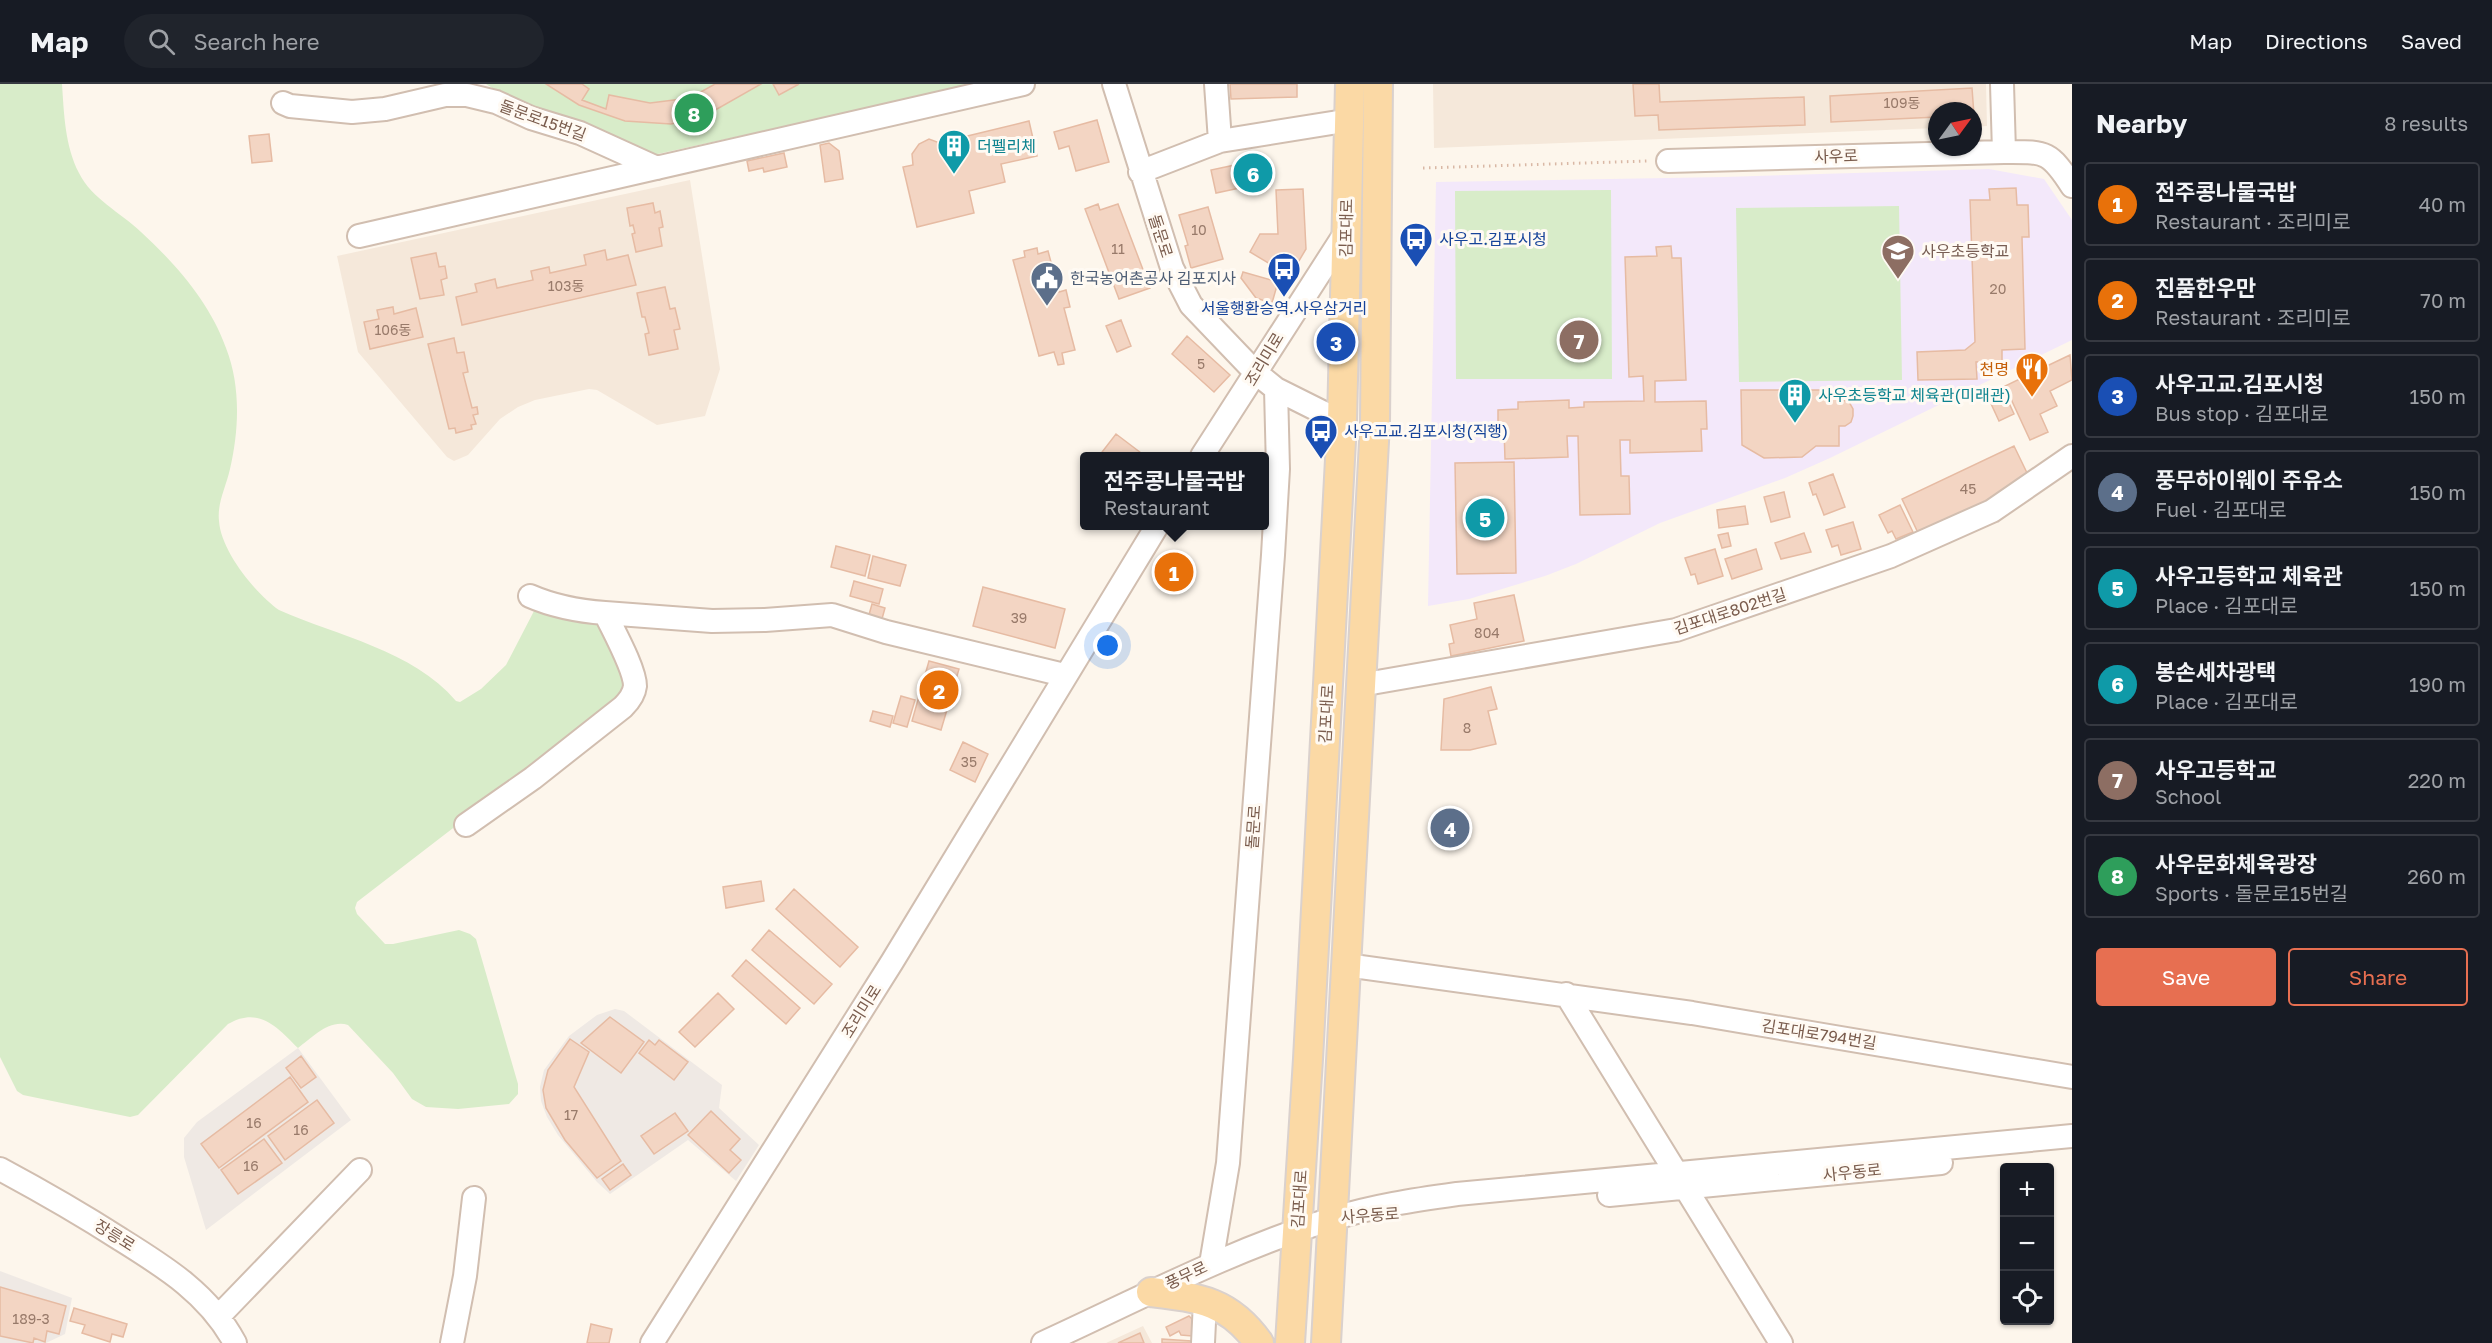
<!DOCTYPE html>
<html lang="en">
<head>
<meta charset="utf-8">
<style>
  :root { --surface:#171b24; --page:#20242c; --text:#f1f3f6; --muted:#9ea1a6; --line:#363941; --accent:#e76f51 }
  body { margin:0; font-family:"Golos Text","Noto Sans KR",sans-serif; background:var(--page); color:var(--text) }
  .controls { position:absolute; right:18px; bottom:18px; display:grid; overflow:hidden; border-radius:6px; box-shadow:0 2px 4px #0004 }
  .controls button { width:54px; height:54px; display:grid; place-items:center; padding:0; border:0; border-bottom:2px solid var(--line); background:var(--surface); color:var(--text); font:30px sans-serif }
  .compass { position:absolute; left:1928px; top:18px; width:54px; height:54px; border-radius:50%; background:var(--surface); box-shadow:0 2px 4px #0004; rotate:57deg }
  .you { position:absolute; left:1108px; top:562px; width:21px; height:21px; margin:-15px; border:4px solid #fff; border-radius:50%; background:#1a73e8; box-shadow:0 0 0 9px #1a73e833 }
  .badge { display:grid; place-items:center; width:39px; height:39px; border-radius:50%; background:var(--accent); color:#fff; font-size:20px; font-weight:700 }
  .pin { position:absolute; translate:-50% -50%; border:3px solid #fff; box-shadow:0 2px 6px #0006 }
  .popup { position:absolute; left:1080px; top:368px; width:189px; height:78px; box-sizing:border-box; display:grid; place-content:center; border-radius:6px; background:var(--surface); filter:drop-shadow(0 2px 4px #0005); font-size:20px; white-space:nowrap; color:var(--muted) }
  .popup b { font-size:22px; color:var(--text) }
  .popup::after { content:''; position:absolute; left:50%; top:100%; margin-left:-12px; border:12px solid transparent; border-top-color:var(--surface) }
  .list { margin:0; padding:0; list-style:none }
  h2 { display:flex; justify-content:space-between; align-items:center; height:78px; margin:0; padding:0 24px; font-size:26px }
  h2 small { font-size:20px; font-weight:400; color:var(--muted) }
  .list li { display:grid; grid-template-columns:39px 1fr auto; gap:18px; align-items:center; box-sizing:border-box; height:84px; margin:0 12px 12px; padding:0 12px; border:2px solid var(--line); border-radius:6px }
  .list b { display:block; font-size:22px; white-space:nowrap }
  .list p { margin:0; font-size:20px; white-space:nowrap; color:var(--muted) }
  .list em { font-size:20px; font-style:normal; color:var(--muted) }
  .actions { display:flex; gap:12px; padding:18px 24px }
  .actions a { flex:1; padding:14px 0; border:2px solid var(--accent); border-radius:6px; text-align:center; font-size:21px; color:var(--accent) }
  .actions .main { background:var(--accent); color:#fff }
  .icon { flex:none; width:33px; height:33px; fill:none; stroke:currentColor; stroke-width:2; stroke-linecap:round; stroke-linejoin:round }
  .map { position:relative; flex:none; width:2072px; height:1259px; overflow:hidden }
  header { display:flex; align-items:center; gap:36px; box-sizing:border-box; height:84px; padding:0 30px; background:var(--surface); border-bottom:2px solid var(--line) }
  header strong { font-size:28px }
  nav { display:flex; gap:33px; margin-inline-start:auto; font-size:21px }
  .search { width:420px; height:54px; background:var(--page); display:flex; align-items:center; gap:15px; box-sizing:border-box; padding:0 21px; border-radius:33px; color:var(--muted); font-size:22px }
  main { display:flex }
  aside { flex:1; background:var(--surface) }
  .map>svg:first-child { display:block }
</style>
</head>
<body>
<header>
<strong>Map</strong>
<div class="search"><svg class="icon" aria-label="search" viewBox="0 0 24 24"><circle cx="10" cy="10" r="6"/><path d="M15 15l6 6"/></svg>Search here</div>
<nav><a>Map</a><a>Directions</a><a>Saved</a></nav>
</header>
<main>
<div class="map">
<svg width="2072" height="1259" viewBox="0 0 2072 1259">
  <rect width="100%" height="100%" fill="#fdf6ec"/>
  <!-- residential -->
  <path fill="#f5e8da" d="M1433,0H1986L1987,42L1973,43V27H1937V44L1434,64Z
    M690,96L720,285L705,332L657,341L597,306L589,305L535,316L518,323L500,335L468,371L454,377L447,373L358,268L337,172Z
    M1143,1242L1152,1259H1106Z"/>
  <!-- industrial -->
  <path fill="#efe9e4" d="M615,925L624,927L722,1001L719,1024L759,1061L736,1097L688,1056L610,1110L597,1098L558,1051L547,1033L541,1017L540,1003L544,986L569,952L597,931Z
    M298,964L351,1036L206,1146L184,1073V1054L197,1038Z
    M0,1187L72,1214L65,1250L46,1259H0Z"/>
  <!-- education -->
  <path fill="#f3e8fa" d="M1989,85L2044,95L2072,136V256L1830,374L1785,394L1660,439L1576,480L1545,492L1469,515L1428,522L1436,98L1724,93Z"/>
  <!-- green -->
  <path fill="#d8ecc9" d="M0,0H62C64,30 65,62 79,89C92,115 120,128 141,148C176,180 210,219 226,264C241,302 239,346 230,385C226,403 217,419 219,437C221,467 255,509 279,526C337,552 413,566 456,617L460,618L481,605L506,581L534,527L542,526L598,538L626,594L622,614L357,818L355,824L357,830L385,860H393L459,846L470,850L476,855L518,1000V1010L509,1020L458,1025L426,1023L412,1015L393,989L348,941C329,935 312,954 298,964C277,943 259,922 228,940L138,1031L130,1033L23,1011L17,1007L0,973Z
    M486,0H977L653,71L510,15Z
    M1611,106L1612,295H1456L1455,107Z
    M1899,122L1902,296L1739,298L1736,124Z"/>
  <!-- building -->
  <path fill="#f3d5c3" stroke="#e6bba3" stroke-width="1.5" d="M546,0H582L589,5L582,16L606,25L609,11L650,19L690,14L715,0H761L703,33L671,40L625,37L579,21Z
    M773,0H799L779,11Z
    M1230,0H1297V13L1231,15Z
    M1633,0H1659L1660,18L1804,13L1805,41L1659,46L1658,31L1635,32Z
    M1972,4L1974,31L1973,27H1937V33L1831,38L1830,12Z
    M1097,36L1109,78L1076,87L1069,62L1059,65L1054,48Z
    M1029,37L1037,72L1001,80L1005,98L969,107L974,129L917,143L903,83L913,81L912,70L919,60L929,55L945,61L951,56Z
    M269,50L272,77L252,79L249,52Z
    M829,59L839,67L843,95L825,98L820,61Z
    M784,69L787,83L764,88L763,84L749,87L747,77Z
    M1260,78L1264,95L1246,99L1242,82Z
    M1235,81L1240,104L1216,109L1211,86Z
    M2016,104L2017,121H2028L2029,153H2022L2025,265L2002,266V277L1976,278L1977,295L1918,296L1917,268L1965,266L1975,258L1970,116H1990L1989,105Z
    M1303,105L1306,165L1290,192L1250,168L1260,150H1278L1276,106Z
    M653,119L655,129L660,127L663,143L659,144L662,162L636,168L632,150L635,149L633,141L630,142L627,124Z
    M1098,120L1100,126L1118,120L1150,204L1119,215L1085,125Z
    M1208,123L1223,175L1191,184L1185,162L1188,161L1179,131Z
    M1671,162L1672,174H1681L1686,296L1655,297V318L1706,317L1707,345H1701L1702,367L1630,369V356H1620L1621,392H1629L1630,430L1580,431L1578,352H1567L1568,373L1505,375L1504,345L1498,346V326L1518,325V318L1569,316V324L1584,323V318L1644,317L1643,292L1629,293L1625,173L1657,172L1656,163Z
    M1037,164L1038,170L1048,167L1059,208L1066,206L1070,223L1064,224L1075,266L1062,269L1064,280L1058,281L1054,268L1039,272L1013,176L1025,173L1024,167Z
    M605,166L607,176L628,171L636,201L462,241L456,213L477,208L475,200L495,195L497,204L533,196L531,187L549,183L550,189L586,181L584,171Z
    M436,169L439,183L445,182L447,194L441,196L444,211L420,215L411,174Z
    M1243,188L1278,198L1272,219L1256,214L1241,194Z
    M665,203L670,225L675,224L680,245L674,246L678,265L649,271L645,250L649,249L645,233H642L637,209Z
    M393,223L394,230L416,224L423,253L370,265L364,238L379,235L377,226Z
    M1121,236L1131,262L1117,268L1106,242Z
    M1187,252L1230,291L1214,308L1172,270Z
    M454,254L457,269L464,268L468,288L463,289L472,324L477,323L478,330L473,331L476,340L471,341L472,345L456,349L455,344L449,345L428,260Z
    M2070,271L2072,296L2050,307L2057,322L2040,330L2048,348L2030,356L2005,302Z
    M2002,304L2014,330L1999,337L1987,311Z
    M1741,306H1839V315L1849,318L1853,325V332L1851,338L1845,342H1839V362H1816L1802,373L1764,374L1742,361Z
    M1116,350L1145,372H1099Z
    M2014,362L2029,393L1987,422L1920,453L1902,415Z
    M1514,378L1516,489L1457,490L1455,379Z
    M1833,390L1845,423L1824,431L1816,410L1813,411L1809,399Z
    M1784,408L1790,433L1771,438L1764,413Z
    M1900,421L1913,448L1896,455L1892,447L1888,449L1879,431Z
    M1745,422L1748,440L1719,444L1717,426Z
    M1853,438L1861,465L1841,471L1838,461L1832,463L1826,446Z
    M1728,449L1731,462L1722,464L1718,451Z
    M1804,449L1811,468L1781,475L1775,459Z
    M836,462L870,471L865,492L831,483Z
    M1715,465L1723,492L1698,500L1695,490L1691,491L1685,474Z
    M1756,465L1762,485L1732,495L1725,475Z
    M873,472L906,481L900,502L868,494Z
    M854,497L883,505L879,520L850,512Z
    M983,503L1065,525L1055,564L973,542Z
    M1514,511L1524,557L1451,572L1449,560L1454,559L1450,541L1477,535L1474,519Z
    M872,520L885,524L880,542L867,538Z
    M929,577L959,585L941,646L912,637Z
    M1491,603L1497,625L1488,627L1496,660L1470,666H1441L1444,615Z
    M901,612L915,616L907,643L893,639Z
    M873,627L893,632L890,643L870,637Z
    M963,658L988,670L975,698L950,686Z
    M761,797L764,817L726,824L723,803Z
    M794,805L858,863L840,883L776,825Z
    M769,846L832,900L814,920L752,866Z
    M746,876L800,924L786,940L732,892Z
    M718,909L734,925L695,963L679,948Z
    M610,933L644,958L621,989L581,959Z
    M570,955L589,968L574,1003L621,1077L597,1094L565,1056L546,1024L543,1006L548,986Z
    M649,956L655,961L659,956L688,978L674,996L639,969Z
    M301,972L316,993L301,1004L286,984Z
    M290,993L308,1018L219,1084L201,1060Z
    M317,1016L334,1039L285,1076L268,1052Z
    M711,1027L740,1055L730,1066L741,1076L729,1089L688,1051Z
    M675,1029L688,1047L654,1070L641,1052Z
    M264,1055L282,1079L238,1110L221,1086Z
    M623,1080L631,1091L610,1106L602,1095Z
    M0,1203L66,1222L59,1250L47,1247L45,1258L34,1254L33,1259L0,1252Z
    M74,1224L127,1240L123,1253L112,1250L110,1258L82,1249L85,1241L70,1237Z
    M1189,1232L1193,1236L1192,1252L1181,1251L1179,1247L1170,1252L1166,1243Z
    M591,1240L612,1245L609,1259H587Z
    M1140,1249L1144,1259H1118Z
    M1162,1255L1191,1257V1259H1162Z"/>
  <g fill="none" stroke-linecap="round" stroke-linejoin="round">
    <!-- minor casing -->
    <g stroke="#d1beb0" stroke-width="26">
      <path id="minor" d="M1114,0L1172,184L1191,221L1256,289L1276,305L1342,338
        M1216,0L1220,57
        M2002,0L2004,68C2045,68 2049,66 2072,102
        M283,19L290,22L352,28L385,25L445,11H467L496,18L531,34L580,49L657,84
        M1668,77L2004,68
        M1140,88L1220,57L1338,38
        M359,152L1023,0
        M1202,372L1346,148
        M530,512C555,523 578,527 605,529
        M1360,601L1676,546L1891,472L1992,427L2072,372
        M466,741L533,694L623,623C629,617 634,611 635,602C635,585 613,546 605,529L712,537L765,536L832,531L886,548L1064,591
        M1346,881L1692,929L2072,993
        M1566,910L1781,1259
        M0,1085C41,1107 81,1130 120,1155C165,1183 209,1210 235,1259
        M1609,1111L1941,1079
        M1211,1180L1228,1079L1273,471L1278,385L1276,305
        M218,1233L360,1086
        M452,1259L465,1192L474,1114
        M652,1259L892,878L1157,442
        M1043,1259C1139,1215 1231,1166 1332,1135C1373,1122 1414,1116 1457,1110L2072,1052
        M1203,1259L1205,1217"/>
    </g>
    <!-- major casing -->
    <g stroke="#dad1cd" stroke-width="32">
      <path id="major" d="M1151,1208C1200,1214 1229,1217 1259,1259
        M1290,1259L1308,975L1342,338L1350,0
        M1326,1259L1375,339L1378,0"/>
    </g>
    <!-- path -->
    <path stroke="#d9b8a5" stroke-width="3" stroke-dasharray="1.5 4.5" stroke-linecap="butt" d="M1423,84L1648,77"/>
    <!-- minor -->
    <use href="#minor" stroke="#fff" stroke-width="22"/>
    <!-- major -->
    <use href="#major" stroke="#fbd9a5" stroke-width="28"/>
  </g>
  <!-- icons -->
  <defs>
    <g id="building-pin" transform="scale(1.725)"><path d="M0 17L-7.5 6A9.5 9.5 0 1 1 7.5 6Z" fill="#0f9aa8" stroke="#fffaf3"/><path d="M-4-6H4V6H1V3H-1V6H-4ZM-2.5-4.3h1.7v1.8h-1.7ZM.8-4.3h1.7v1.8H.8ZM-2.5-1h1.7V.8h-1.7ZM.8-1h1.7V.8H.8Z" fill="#fff"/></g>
    <g id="bus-pin" transform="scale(1.725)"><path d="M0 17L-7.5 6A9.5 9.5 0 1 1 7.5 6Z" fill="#1a4fb4" stroke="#fffaf3"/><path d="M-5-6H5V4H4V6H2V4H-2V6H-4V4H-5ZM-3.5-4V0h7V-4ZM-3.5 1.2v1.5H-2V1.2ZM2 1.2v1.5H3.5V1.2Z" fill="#fff"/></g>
    <g id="school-pin" transform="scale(1.725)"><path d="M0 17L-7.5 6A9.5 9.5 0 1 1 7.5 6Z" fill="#8d6e63" stroke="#fffaf3"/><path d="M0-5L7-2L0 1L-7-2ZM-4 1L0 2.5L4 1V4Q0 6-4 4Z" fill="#fff"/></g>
    <g id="civic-pin" transform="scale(1.725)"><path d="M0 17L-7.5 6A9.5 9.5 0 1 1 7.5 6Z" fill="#5c6f8a" stroke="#fffaf3"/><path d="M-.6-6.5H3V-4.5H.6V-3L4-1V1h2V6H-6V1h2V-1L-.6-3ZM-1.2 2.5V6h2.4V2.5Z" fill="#fff"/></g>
    <g id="restaurant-pin" transform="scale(1.725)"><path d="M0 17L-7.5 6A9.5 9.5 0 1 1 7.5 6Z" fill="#e8710a" stroke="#fffaf3"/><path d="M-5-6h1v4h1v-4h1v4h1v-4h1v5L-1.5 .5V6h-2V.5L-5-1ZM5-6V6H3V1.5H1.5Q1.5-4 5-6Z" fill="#fff"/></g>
  </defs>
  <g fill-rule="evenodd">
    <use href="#building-pin" x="954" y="62"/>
    <use href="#bus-pin" x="1416" y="155"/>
    <use href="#school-pin" x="1898" y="167"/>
    <use href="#bus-pin" x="1284" y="185"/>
    <use href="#civic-pin" x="1047" y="194"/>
    <use href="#restaurant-pin" x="2032" y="285"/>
    <use href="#building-pin" x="1795" y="311"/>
    <use href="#bus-pin" x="1321" y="347"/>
  </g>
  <g text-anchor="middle" stroke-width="6" stroke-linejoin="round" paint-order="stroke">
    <!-- number labels -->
    <g font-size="14" fill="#987a6a">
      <text x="1902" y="24">109동</text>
      <text x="1199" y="151">10</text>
      <text x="1118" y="170">11</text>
      <text x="566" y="207">103동</text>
      <text x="1998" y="210">20</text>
      <text x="393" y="251">106동</text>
      <text x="1201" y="285">5</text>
      <text x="1968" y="410">45</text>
      <text x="1019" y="539">39</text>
      <text x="1487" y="554">804</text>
      <text x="1467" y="649">8</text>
      <text x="969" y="683">35</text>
      <text x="571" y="1036">17</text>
      <text x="254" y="1044">16</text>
      <text x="301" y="1051">16</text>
      <text x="251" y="1087">16</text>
      <text x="31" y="1240">189-3</text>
    </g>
    <!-- street labels -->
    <g font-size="16" fill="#7a5c4d" stroke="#fffaf3">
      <text transform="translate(543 36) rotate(20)" y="6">돌문로15번길</text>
      <text transform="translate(1836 72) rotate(-2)" y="6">사우로</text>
      <text transform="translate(1346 144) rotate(-89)" y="6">김포대로</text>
      <text transform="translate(1161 152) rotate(72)" y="6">돌문로</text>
      <text transform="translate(1264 275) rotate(-59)" y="6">조리미로</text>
      <text transform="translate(1730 527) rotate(-18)" y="6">김포대로802번길</text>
      <text transform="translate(1326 630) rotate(-87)" y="6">김포대로</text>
      <text transform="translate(1253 743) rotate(-86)" y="6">돌문로</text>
      <text transform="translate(861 927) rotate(-58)" y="6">조리미로</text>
      <text transform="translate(1819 950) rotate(9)" y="6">김포대로794번길</text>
      <text transform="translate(1852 1088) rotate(-6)" y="6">사우동로</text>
      <text transform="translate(1299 1115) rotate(-86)" y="6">김포대로</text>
      <text transform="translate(1370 1131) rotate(-4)" y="6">사우동로</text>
      <text transform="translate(115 1151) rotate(32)" y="6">장릉로</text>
      <text transform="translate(1186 1191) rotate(-25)" y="6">풍무로</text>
    </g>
    <!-- culture labels -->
    <g font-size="16" fill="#0d838f" stroke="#fffaf3" text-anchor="start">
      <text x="977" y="68">더펠리체</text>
      <text x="1818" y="317">사우초등학교 체육관(미래관)</text>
    </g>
    <!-- transit labels -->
    <g font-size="16" fill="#164399" stroke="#fffaf3" text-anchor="start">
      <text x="1439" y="161">사우고.김포시청</text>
      <text x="1284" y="230" text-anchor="middle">서울행환승역.사우삼거리</text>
      <text x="1344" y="353">사우고교.김포시청(직행)</text>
    </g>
    <!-- education labels -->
    <g font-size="16" fill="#785e54" stroke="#fffaf3" text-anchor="start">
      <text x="1921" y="173">사우초등학교</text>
    </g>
    <!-- service labels -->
    <g font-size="16" fill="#4e5e75" stroke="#fffaf3" text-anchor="start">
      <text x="1070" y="200">한국농어촌공사 김포지사</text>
    </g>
    <!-- food labels -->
    <g font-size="16" fill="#c56008" stroke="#fffaf3" text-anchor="end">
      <text x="2009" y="291">천명</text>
    </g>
  </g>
</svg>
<div class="controls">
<button>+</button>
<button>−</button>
<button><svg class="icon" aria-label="locate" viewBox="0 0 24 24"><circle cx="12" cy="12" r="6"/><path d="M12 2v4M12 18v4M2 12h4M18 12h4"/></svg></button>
</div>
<svg class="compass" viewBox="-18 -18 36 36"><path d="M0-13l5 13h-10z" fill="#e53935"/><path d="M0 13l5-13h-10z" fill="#9ea1a6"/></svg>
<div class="you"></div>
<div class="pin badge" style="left:1174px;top:488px;background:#e8710a">1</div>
<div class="popup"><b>전주콩나물국밥</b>Restaurant</div>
<div class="pin badge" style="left:939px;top:606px;background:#e8710a">2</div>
<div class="pin badge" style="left:1336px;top:258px;background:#1a4fb4">3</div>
<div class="pin badge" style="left:1450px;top:744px;background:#5c6f8a">4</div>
<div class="pin badge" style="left:1485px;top:434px;background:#0f9aa8">5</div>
<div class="pin badge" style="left:1253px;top:89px;background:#0f9aa8">6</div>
<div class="pin badge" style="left:1579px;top:256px;background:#8d6e63">7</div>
<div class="pin badge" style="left:694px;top:29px;background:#2e9e5b">8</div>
</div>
<aside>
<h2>Nearby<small>8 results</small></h2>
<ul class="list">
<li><span class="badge" style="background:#e8710a">1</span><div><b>전주콩나물국밥</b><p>Restaurant · 조리미로</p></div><em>40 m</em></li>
<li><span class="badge" style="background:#e8710a">2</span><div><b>진품한우만</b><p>Restaurant · 조리미로</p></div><em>70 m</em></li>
<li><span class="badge" style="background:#1a4fb4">3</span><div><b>사우고교.김포시청</b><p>Bus stop · 김포대로</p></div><em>150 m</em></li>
<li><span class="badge" style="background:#5c6f8a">4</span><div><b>풍무하이웨이 주유소</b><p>Fuel · 김포대로</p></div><em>150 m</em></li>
<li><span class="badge" style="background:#0f9aa8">5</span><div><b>사우고등학교 체육관</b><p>Place · 김포대로</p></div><em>150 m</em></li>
<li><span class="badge" style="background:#0f9aa8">6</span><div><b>봉손세차광택</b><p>Place · 김포대로</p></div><em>190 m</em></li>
<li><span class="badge" style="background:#8d6e63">7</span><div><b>사우고등학교</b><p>School</p></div><em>220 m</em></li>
<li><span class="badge" style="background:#2e9e5b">8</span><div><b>사우문화체육광장</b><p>Sports · 돌문로15번길</p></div><em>260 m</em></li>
</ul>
<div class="actions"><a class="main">Save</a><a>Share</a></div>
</aside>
</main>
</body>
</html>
